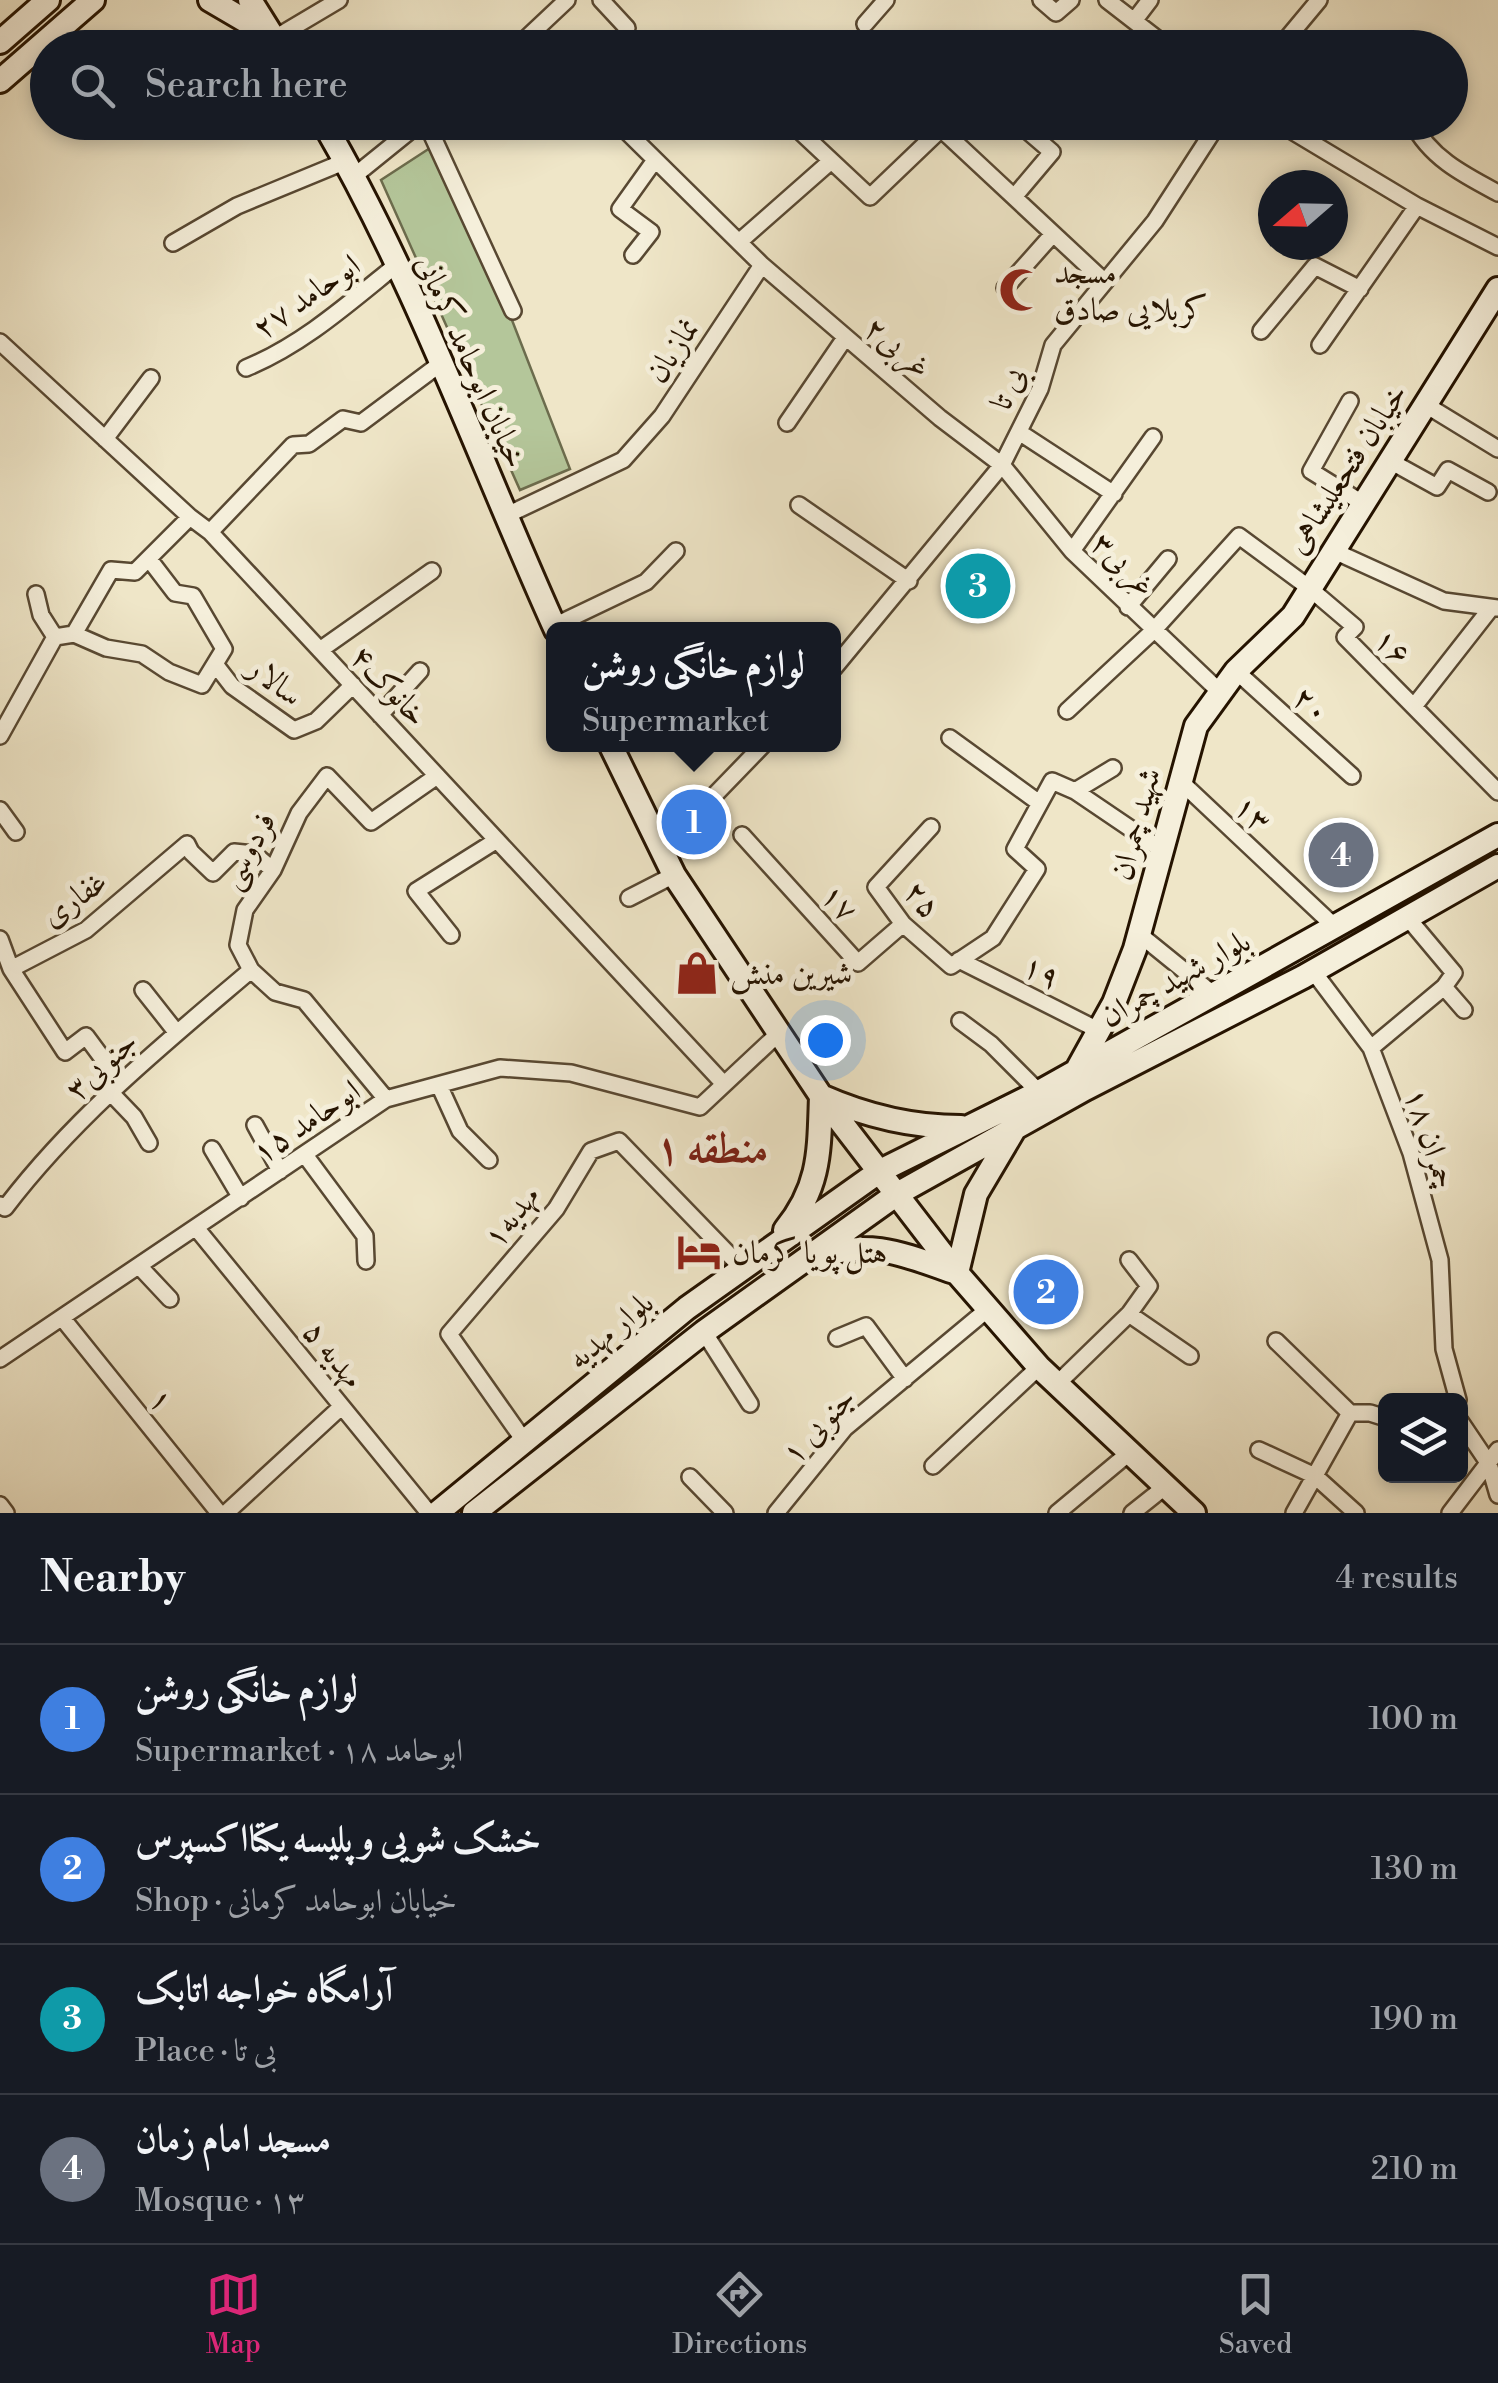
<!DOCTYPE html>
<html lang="en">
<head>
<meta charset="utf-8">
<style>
  :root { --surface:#171b24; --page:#20242c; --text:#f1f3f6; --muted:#9ea1a6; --line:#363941; --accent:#db2777 }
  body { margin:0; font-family:"Libre Bodoni",Amiri,serif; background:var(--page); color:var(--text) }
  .controls { position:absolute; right:30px; bottom:30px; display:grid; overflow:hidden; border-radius:15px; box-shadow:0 5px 15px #0003 }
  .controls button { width:90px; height:90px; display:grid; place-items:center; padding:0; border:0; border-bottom:2px solid var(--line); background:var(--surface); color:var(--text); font:50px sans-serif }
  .compass { position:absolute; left:1258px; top:170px; width:90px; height:90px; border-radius:50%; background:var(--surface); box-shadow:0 5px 15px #0003; rotate:250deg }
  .you { position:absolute; left:825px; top:1040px; width:35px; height:35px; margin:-25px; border:8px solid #fff; border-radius:50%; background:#1a73e8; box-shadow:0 0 0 15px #1a73e833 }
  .badge { display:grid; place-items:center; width:65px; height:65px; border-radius:50%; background:var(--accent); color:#fff; font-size:32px; font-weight:700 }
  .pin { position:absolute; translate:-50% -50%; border:5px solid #fff; box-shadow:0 2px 10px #0006 }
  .popup { position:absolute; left:546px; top:622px; width:295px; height:130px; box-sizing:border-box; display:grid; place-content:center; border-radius:15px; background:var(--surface); filter:drop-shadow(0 2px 8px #0005); font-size:32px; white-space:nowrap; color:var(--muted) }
  .popup b { font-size:38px; color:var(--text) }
  .popup::after { content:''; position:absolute; left:50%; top:100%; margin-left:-20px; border:20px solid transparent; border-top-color:var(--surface) }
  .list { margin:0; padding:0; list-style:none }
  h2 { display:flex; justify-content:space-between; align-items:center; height:130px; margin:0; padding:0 40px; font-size:42px }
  h2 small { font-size:32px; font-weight:400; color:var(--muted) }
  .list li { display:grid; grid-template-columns:65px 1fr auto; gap:30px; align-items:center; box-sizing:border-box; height:150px; padding:0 40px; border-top:2px solid var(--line) }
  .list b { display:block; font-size:38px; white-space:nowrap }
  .list p { margin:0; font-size:32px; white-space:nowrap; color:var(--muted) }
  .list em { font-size:32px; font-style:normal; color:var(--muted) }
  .icon { flex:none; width:55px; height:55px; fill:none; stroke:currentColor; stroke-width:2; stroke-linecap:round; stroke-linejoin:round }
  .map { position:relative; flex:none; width:1498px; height:1513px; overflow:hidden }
  .search { position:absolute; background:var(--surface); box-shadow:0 5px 15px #0003; left:30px; right:30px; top:30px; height:110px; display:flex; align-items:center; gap:25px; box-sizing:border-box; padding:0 35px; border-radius:55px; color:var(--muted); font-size:38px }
  .sheet { height:730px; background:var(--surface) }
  nav { display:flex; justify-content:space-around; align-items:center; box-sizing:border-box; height:140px; border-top:2px solid var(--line); background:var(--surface); font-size:28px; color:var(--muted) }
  nav a { display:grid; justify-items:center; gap:5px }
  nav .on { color:var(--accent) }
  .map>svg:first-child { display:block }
</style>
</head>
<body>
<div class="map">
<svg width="1498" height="1513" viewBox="0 0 1498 1513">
  <rect width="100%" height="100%" fill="#efe6c8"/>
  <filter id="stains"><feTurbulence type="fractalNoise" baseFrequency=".002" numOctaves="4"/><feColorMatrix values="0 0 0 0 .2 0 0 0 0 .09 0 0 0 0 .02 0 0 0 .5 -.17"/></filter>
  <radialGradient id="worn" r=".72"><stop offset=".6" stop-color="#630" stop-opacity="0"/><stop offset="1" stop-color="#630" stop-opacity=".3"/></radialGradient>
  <!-- green -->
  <path fill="#b4c69a" stroke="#6c6c4d" stroke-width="2.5" d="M430,148L510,315L570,469L520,490L381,180Z"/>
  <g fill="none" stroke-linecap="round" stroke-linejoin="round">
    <!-- street casing -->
    <g stroke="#584832" stroke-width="20">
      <path id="street" d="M601,0L627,28
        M1041,0L1056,13L1071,0
        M1107,0L1169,48
        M1134,21L1150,0
        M865,24L886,0
        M275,38L339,0
        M516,48L567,0
        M1279,48L1319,0
        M426,122L513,311
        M590,122H594
        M617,122L762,265L940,418L1002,465L1072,551L1219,691
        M790,122L870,197L941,129L1105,282
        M1277,122L1417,206L1498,247
        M1412,122C1430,158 1464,175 1498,193
        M353,177L421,122
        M1014,197L1052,152L1017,122
        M739,242L831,161
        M173,243L237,206L346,161
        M633,255L651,232L620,209L655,160
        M1005,288L1053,234
        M1261,331L1315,266L1360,289
        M0,342L190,517L210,532L723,1083
        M1320,345L1417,206
        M246,368C302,345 348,304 395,266
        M1350,401L1311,471L1364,504
        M1426,405L1498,449
        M787,423L845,338
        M1019,432L1114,494
        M105,439L151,378
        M1390,461L1437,487L1448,470L1488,492
        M799,505L909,581
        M505,516L623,460L662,416L762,265
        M210,532L293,445L309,444L343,419L361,423L440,364
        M1072,551L1153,437
        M1334,551L1444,601L1498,608
        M1128,607L1168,559
        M554,626L646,582L676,551
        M74,634L106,648L142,654L169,672L202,685L224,649L193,596L175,593L149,559
        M55,637L74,634L111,570L135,572L190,517
        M320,650L432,571
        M215,664L232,686L294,730L316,721L353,685
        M834,668L1002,465L1040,389L1053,345L1155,221L1219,122
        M1236,671L1352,776
        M1415,705L1491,608
        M1067,711L1153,631L1239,536L1308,587L1355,627L1345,637L1498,792
        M380,715L420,671
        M0,736L55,637L41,615L36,594
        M950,738L1038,802
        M1179,780L1334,926
        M1075,791L1113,768
        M0,810L16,832
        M931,827L876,887L903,924L951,966L993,938L1037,869L1015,849L1052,781L1075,791L1162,850
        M742,835L858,963L903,924
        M658,841L704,806L764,744
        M629,898L674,875
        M1139,934L1213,994
        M451,935L416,891L497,840
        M0,939L11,969L86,930L187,844L191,852L213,873L234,852L254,854L273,870
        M959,960L1100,1031
        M11,969L65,1052L86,1036L120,1082
        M1313,971L1371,1048L1411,1153L1440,1260L1444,1349L1458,1400
        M1444,987L1464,1010
        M143,990L177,1033
        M960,1021L991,1044L1039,1092
        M1371,1048L1444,987L1454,973L1407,917
        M439,1085L460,1131L489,1160
        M111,1093L134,1117L149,1143
        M386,1099L304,1000L275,992L251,970L238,945L245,910L273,870L299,813L327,776L371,822L437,776
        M255,1125L280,1171
        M212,1149L241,1198
        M305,1155L365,1236L366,1261
        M0,1205L5,1208C75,1116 164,1044 251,970
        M197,1229L429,1513
        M140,1267L170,1299
        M1129,1314L1190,1356
        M63,1319L219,1513
        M704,1332L750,1404
        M837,1338L866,1326L905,1379
        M1276,1341L1350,1413
        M0,1359L386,1099L500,1068L571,1073L700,1107L778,1034
        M1056,1385L1129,1314L1149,1286L1129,1260
        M1460,1421L1489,1464L1498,1495
        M525,1442L449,1334L556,1209L591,1151L619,1141L742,1268
        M1259,1450L1315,1476L1356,1513
        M933,1466L1039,1367
        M690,1477L725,1513
        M0,1505L6,1513
        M226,1513L341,1407
        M776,1513L845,1428L988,1309
        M1057,1513L1129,1453
        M1132,1513L1166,1486
        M1294,1513L1350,1413H1370L1386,1418
        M1450,1513L1498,1450"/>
    </g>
    <!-- secondary casing -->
    <g stroke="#251300" stroke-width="28">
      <path id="secondary" d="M210,0L275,38
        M250,0L270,32
        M0,42L48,0
        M0,81L93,0
        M323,122C416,282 480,462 556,630
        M610,744L674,875L821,1096L957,1273L1039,1367L1194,1513
        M1078,1068L1114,1003L1135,949L1196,726L1236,671L1293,616L1498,289
        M785,1230C821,1186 819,1150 821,1096C866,1116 912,1127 961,1127
        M818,1257C871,1238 907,1256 957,1273L976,1194L1015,1128
        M437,1513L687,1308L880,1171L1039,1092L1498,835
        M474,1513L704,1332L897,1194L1085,1089L1303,977L1498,866"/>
    </g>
    <!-- street -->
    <use href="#street" stroke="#f5efdb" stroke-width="15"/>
    <!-- secondary -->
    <use href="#secondary" stroke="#f5efdb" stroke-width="22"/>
  </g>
  <!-- icons -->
  <defs>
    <g id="mosque-bare" transform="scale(3.45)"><path d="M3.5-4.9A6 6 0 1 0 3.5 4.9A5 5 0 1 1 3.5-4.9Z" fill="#8f2418" stroke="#f5efdb" stroke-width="2.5" paint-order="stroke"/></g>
    <g id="shop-bare" transform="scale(3.45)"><path d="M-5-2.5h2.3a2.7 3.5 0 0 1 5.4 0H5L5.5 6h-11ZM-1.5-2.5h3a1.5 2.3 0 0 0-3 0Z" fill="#8f2418" stroke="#f5efdb" stroke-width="2.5" paint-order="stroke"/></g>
    <g id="hotel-bare" transform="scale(3.45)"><path d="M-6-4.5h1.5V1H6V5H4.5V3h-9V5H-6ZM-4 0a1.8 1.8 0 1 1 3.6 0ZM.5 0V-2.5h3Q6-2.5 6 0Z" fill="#8f2418" stroke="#f5efdb" stroke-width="2.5" paint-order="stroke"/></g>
  </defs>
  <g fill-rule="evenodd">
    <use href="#mosque-bare" x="1021" y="290"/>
    <use href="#shop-bare" x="697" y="973"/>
    <use href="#hotel-bare" x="699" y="1252"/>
  </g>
  <g text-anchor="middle" stroke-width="10" stroke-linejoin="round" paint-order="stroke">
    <!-- poi labels -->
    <g font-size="32" fill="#251300" stroke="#f5efdb" text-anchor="start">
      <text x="1054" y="283">مسجد<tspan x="1054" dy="37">کربلایی صادق</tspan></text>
      <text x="730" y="984">شیرین منش</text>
      <text x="732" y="1263">هتل پویا کرمان</text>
    </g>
    <!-- street labels -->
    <g font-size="32" fill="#251300" stroke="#f5efdb">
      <text transform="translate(306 296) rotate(-35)" y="11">ابوحامد ۲۷</text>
      <text transform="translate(898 347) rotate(40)" y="11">غربی۲</text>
      <text transform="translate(672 350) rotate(-57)" y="11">نمازیان</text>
      <text transform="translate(472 361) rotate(66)" y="11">خیابان ابوحامد کرمانی</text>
      <text transform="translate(1007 388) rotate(-67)" y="11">بی تا</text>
      <text transform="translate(1346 468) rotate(-57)" y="11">خیابان فتحعلیشاهی</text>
      <text transform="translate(1124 564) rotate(45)" y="11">غربی۳</text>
      <text transform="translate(1393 646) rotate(44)" y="11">۱۶</text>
      <text transform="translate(276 681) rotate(38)" y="11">سالار</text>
      <text transform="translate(390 685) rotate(47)" y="11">خانوک۴</text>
      <text transform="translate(1312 704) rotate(42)" y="11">۲۰</text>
      <text transform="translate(1253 813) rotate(44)" y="11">۱۳</text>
      <text transform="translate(1135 824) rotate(-75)" y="11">شهید چمران</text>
      <text transform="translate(247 850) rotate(-61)" y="11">فردوسی</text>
      <text transform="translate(74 898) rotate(-35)" y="11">غفاری</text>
      <text transform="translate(923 899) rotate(49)" y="11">۲۵</text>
      <text transform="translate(840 902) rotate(47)" y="11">۱۷</text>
      <text transform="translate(1042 971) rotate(27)" y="11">۱۹</text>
      <text transform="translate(1175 978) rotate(-29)" y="11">بلوار شهید چمران</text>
      <text transform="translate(101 1065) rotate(-43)" y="11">جنوبی۳</text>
      <text transform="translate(306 1121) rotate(-34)" y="11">ابوحامد ۱۵</text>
      <text transform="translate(1431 1138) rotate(72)" y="11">چمران ۱۸</text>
      <text transform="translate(511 1216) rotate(-51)" y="11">مهدیه۱</text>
      <text transform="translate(610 1330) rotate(-40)" y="11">بلوار مهدیه</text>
      <text transform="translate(334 1354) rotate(51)" y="11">مهدیه ۵</text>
      <text transform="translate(162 1399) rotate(51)" y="11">۱</text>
      <text transform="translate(818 1425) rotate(-47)" y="11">۱ جنوبی</text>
    </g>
    <!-- district labels -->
    <g font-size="42" font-weight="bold" fill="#7a1f14" stroke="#f5efdb">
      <text x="712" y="1162">منطقه ۱</text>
    </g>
  </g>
  <rect width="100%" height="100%" filter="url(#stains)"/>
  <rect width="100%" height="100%" fill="url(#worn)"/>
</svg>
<div class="controls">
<button><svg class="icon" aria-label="layers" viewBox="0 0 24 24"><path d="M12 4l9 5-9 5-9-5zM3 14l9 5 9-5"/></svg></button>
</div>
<svg class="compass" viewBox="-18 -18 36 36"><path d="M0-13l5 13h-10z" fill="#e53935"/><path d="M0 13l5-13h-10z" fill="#9ea1a6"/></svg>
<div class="you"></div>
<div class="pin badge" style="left:694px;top:822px;background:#3f7fe0">1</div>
<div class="popup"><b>لوازم خانگی روشن</b>Supermarket</div>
<div class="pin badge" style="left:1046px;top:1292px;background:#3f7fe0">2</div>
<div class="pin badge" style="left:978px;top:586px;background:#0f9aa8">3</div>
<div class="pin badge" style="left:1341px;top:855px;background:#6b7280">4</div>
<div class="search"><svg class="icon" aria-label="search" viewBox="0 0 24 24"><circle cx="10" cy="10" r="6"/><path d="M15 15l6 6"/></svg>Search here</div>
</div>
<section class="sheet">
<h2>Nearby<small>4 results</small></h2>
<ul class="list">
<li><span class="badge" style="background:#3f7fe0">1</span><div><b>لوازم خانگی روشن</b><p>Supermarket · ابوحامد ۱۸</p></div><em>100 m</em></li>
<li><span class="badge" style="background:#3f7fe0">2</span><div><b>خشک شویی و پلیسه یکتااکسپرس</b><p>Shop · خیابان ابوحامد کرمانی</p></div><em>130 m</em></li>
<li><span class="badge" style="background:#0f9aa8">3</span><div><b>آرامگاه خواجه اتابک</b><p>Place · بی تا</p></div><em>190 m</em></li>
<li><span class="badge" style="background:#6b7280">4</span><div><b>مسجد امام زمان</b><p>Mosque · ۱۳</p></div><em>210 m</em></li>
</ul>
</section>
<nav>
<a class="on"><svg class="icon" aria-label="map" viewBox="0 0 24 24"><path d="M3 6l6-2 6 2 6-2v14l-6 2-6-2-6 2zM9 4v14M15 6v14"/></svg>Map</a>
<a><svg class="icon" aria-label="directions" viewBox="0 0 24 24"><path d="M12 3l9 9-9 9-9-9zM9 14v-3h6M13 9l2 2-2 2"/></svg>Directions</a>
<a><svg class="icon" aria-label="saved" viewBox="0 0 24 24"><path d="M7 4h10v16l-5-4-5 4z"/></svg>Saved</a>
</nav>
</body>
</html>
